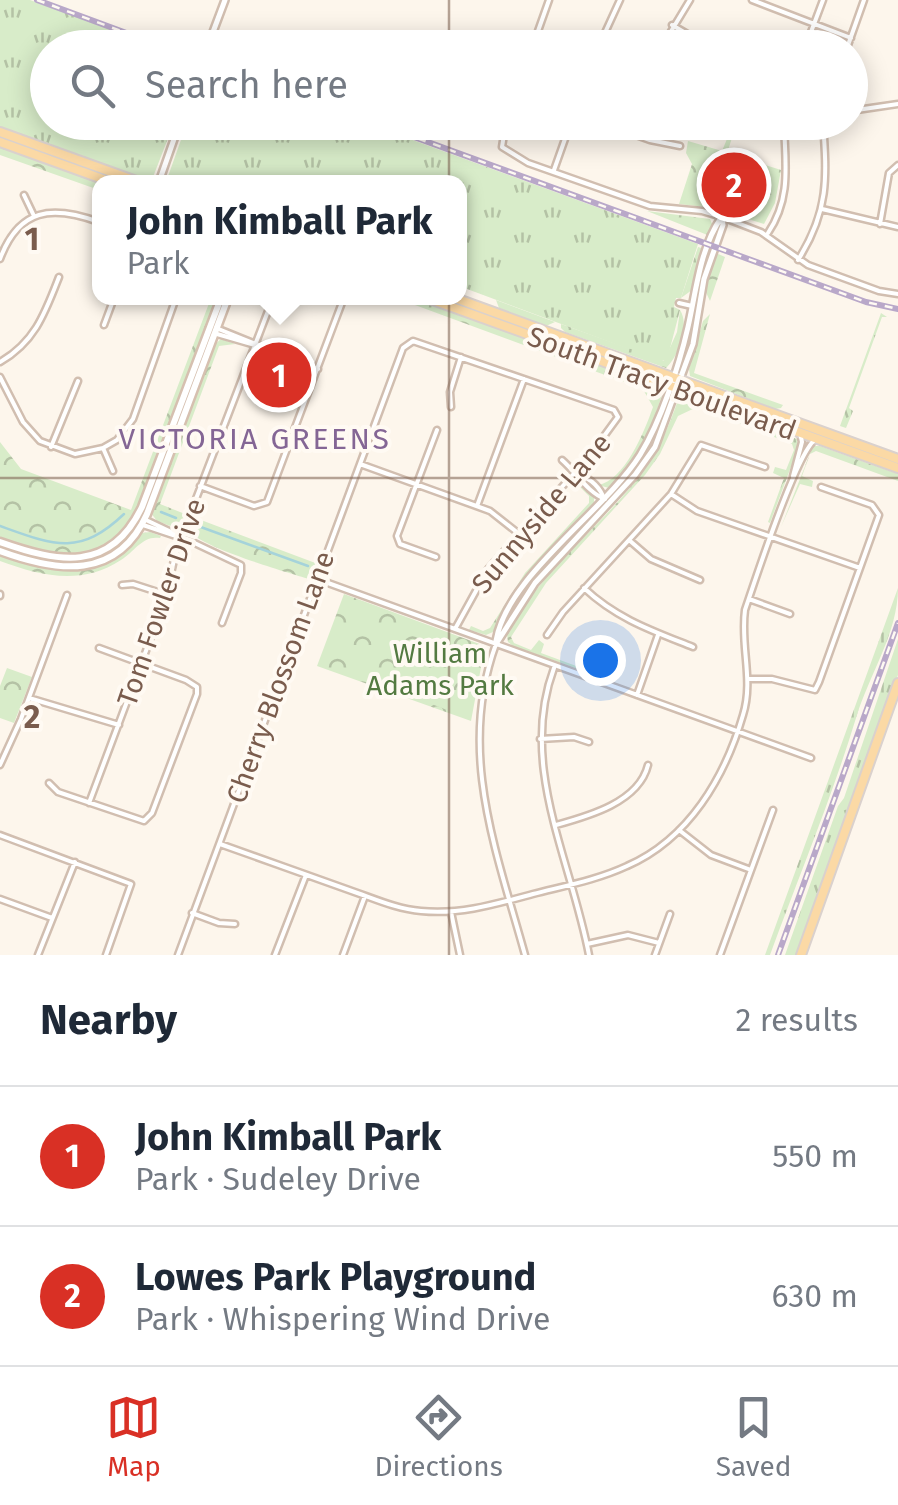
<!DOCTYPE html>
<html lang="en">
<head>
<meta charset="utf-8">
<style>
  :root { --surface:#fff; --page:#f2f2f3; --text:#1f2937; --muted:#747a83; --line:#e0e1e3; --accent:#d93025 }
  body { margin:0; font-family:"Fira Sans",sans-serif; background:var(--page); color:var(--text) }
  .you { position:absolute; left:600px; top:660px; width:35px; height:35px; margin:-25px; border:8px solid #fff; border-radius:50%; background:#1a73e8; box-shadow:0 0 0 15px #1a73e833 }
  .badge { display:grid; place-items:center; width:65px; height:65px; border-radius:50%; background:var(--accent); color:#fff; font-size:32px; font-weight:700 }
  .pin { position:absolute; translate:-50% -50%; border:5px solid #fff; box-shadow:0 2px 10px #0006 }
  .popup { position:absolute; left:92px; top:175px; width:375px; height:130px; box-sizing:border-box; display:grid; place-content:center; border-radius:20px; background:var(--surface); filter:drop-shadow(0 2px 8px #0005); font-size:32px; white-space:nowrap; color:var(--muted) }
  .popup b { font-size:38px; color:var(--text) }
  .popup::after { content:''; position:absolute; left:50%; top:100%; margin-left:-20px; border:20px solid transparent; border-top-color:var(--surface) }
  .list { margin:0; padding:0; list-style:none }
  h2 { display:flex; justify-content:space-between; align-items:center; height:130px; margin:0; padding:0 40px; font-size:42px }
  h2 small { font-size:32px; font-weight:400; color:var(--muted) }
  .list li { display:grid; grid-template-columns:65px 1fr auto; gap:30px; align-items:center; box-sizing:border-box; height:140px; padding:0 40px; border-top:2px solid var(--line) }
  .list b { display:block; font-size:38px; white-space:nowrap }
  .list p { margin:0; font-size:32px; white-space:nowrap; color:var(--muted) }
  .list em { font-size:32px; font-style:normal; color:var(--muted) }
  .icon { flex:none; width:55px; height:55px; fill:none; stroke:currentColor; stroke-width:2; stroke-linecap:round; stroke-linejoin:round }
  .map { position:relative; flex:none; width:898px; height:955px; overflow:hidden }
  .search { position:absolute; background:var(--surface); box-shadow:0 5px 25px #0003; left:30px; right:30px; top:30px; height:110px; display:flex; align-items:center; gap:25px; box-sizing:border-box; padding:0 35px; border-radius:55px; color:var(--muted); font-size:38px }
  .sheet { height:410px; background:var(--surface) }
  nav { display:flex; justify-content:space-around; align-items:center; box-sizing:border-box; height:140px; border-top:2px solid var(--line); background:var(--surface); font-size:28px; color:var(--muted) }
  nav a { display:grid; justify-items:center; gap:5px }
  nav .on { color:var(--accent) }
  .map>svg:first-child { display:block }
</style>
</head>
<body>
<div class="map">
<svg width="898" height="955" viewBox="0 0 898 955">
  <defs>
    <pattern id="grass-tufts" width="24" height="20" patternUnits="userSpaceOnUse" patternTransform="scale(2.5)"><rect width="24" height="20" fill="#d8ecc9"/><path d="M3 7l-1-3M5 7V3M7 7l1-3M15 17l-1-3M17 17v-4M19 17l1-3" fill="none" stroke="#b4c2a5"/></pattern>
    <pattern id="park-crowns" width="20" height="18" patternUnits="userSpaceOnUse" patternTransform="scale(2.5)"><rect width="20" height="18" fill="#d8ecc9"/><path d="M2 6a3 3 0 1 1 6 0M12 15a3 3 0 1 1 6 0" fill="none" stroke="#b4c2a5"/></pattern>
  </defs>
  <rect width="100%" height="100%" fill="#fdf6ec"/>
  <!-- grass -->
  <path fill="url(#grass-tufts)" d="M0,0H30L161,47L48,48V122L174,123L153,177L144,179L0,127Z
    M187,123H366L698,244L681,298H676L674,307L680,310L667,360L661,361L459,286V182H166Z
    M881,313L887,317H882L849,408L853,411L846,428L840,426Z
    M898,588C898,633 869,675 856,718C832,797 799,876 770,955H765Z
    M898,639V675L798,955H785L838,806L844,798Z"/>
  <!-- park -->
  <path fill="url(#park-crowns)" d="M729,134L733,135L727,153L781,170L775,203L764,224L713,208L679,204L692,164L686,153L688,141L722,151Z
    M0,147L99,183V190L0,155Z
    M647,211L710,219L713,226L710,236Z
    M698,247L705,249L692,290L681,298Z
    M716,253L725,257L710,301L704,288Z
    M211,298H217L140,503C105,568 61,560 0,538V442L21,469L131,510Z
    M396,298H413L659,387L662,395C651,431 635,461 609,488L598,485C624,481 644,433 653,407L643,389Z
    M496,300L555,322L546,326L499,308Z
    M680,310C690,325 679,356 666,368L565,332L561,328V324L664,361L677,332Z
    M710,314L694,373L783,405L781,408L775,409L690,376L689,369L703,321Z
    M221,339L235,344L219,346L160,504L185,514L182,523L173,527L157,521L151,513L214,345Z
    M262,353L310,372L303,396L248,376L255,357Z
    M689,398L797,439L798,448L770,523L768,522L784,478L773,473L775,467L786,470L794,450L792,444L697,407L678,416L660,454L645,475L546,583L511,637L514,643L531,650L539,640L544,644L541,653L579,667L578,669L513,646L508,642L507,635C541,568 604,526 647,466C661,446 669,425 677,403Z
    M813,446H820L898,474V481L816,451L810,454L802,476L813,481L812,487L800,484L781,527Z
    M581,485L594,497V504L528,577L493,632L486,635L469,630L471,626L483,631L490,628L525,573L589,503V496L580,487Z
    M193,517L318,564L312,580C287,572 198,547 189,530Z
    M150,532L161,536L160,538C143,535 135,551 121,560C81,586 41,576 0,561V555C60,576 94,580 142,533Z
    M344,594L485,646L471,721L317,666Z
    M7,668L32,677L14,723L0,718V686Z"/>
  <!-- garden -->
  <path fill="#d8ecc9" d="M430,687L457,697L452,712L424,701Z"/>
  <g fill="none" stroke-linecap="round" stroke-linejoin="round">
    <!-- stream -->
    <path stroke="#a5d3da" stroke-width="2.5" d="M161,512L176,518
      M0,526C53,545 79,557 124,514
      M198,526L308,566"/>
    <!-- minor casing -->
    <g stroke="#d1beb0" stroke-width="9">
      <path id="minor" d="M752,0L851,38
        M672,25L711,48
        M532,48L549,0
        M598,48L620,0
        M661,48L690,0
        M805,48L823,0
        M847,48L864,0
        M850,111L898,104
        M506,122L502,147L528,163L650,206L702,211L722,217L761,232L808,265L879,291L898,294
        M600,122L650,140L680,146
        M734,133L736,122
        M554,170L571,122
        M24,195L34,216
        M822,209L898,227
        M880,224L889,173L898,165
        M768,233C792,197 785,163 784,122
        M0,259C19,208 52,205 99,222
        M798,260C829,211 827,178 823,122
        M679,303L692,306
        M104,325L114,298
        M216,328L318,369
        M217,334L255,345
        M0,362C35,342 45,313 59,277
        M0,377L23,422L40,441L75,454L103,448L117,440L133,419L176,298
        M451,407L450,392L461,357
        M51,447L78,381
        M103,448L113,471
        M562,460C577,473 587,492 605,499
        M360,464L490,511L518,533
        M580,476C591,478 601,489 604,499
        M793,476L802,442L800,433
        M200,486L254,506L267,502L343,300
        M671,494L697,511L860,568
        M477,506L524,379
        M146,520L241,565V573L222,623
        M143,525L176,536
        M629,540L651,559L700,580
        M436,557L400,544L397,536L437,430
        M317,579L811,758
        M122,585L133,584L167,595
        M584,588C617,619 653,631 693,647
        M0,594V596
        M749,599L790,614
        M547,635L563,612L671,494L701,445L765,467
        M496,644C457,751 496,850 525,955
        M554,668C518,765 571,859 589,955
        M749,679H772L815,690L819,682L879,515L872,505L821,487
        M637,695L658,635
        M29,698L119,725
        M540,739L574,737L589,742
        M0,765L21,719L67,595
        M49,783L58,792L144,821L152,813L197,694V687L186,680L99,648
        M89,803L165,600L176,551L273,298
        M556,825C589,816 639,802 648,765
        M679,830L711,855L751,870
        M0,835L131,884L106,955
        M220,844C263,859 306,875 349,890C373,898 396,909 421,911C460,915 496,904 533,894C564,886 597,880 627,866C689,839 725,777 743,715C754,680 740,646 745,610C755,581 797,450 816,439
        M0,899L52,918
        M451,912L460,955
        M192,913L219,923L235,924
        M587,944L628,935L659,943
        M38,955L75,862
        M178,955L403,348L413,341L614,410L618,417L588,458L488,569L455,629
        M275,955L306,875
        M343,955L365,896
        M655,955L670,914
        M720,955L773,810"/>
    </g>
    <!-- tertiary casing -->
    <g stroke="#d1beb0" stroke-width="10">
      <path id="tertiary" d="M207,48L225,0
        M159,182L180,122
        M496,641C506,577 605,511 640,455C661,421 679,366 688,327C696,292 700,248 721,218
        M496,644L535,583L635,475L655,447L693,344L704,279L723,225L722,217"/>
    </g>
    <!-- secondary casing -->
    <g stroke="#d6c0b0" stroke-width="11">
      <path id="secondary" d="M0,542C57,562 110,574 142,507L221,298
        M0,551C57,572 117,581 147,514L228,298"/>
    </g>
    <!-- primary casing -->
    <g stroke="#dad1cd" stroke-width="12">
      <path id="primary" d="M0,132L139,182
        M0,142L111,182
        M427,298L898,468
        M455,298L898,459
        M801,955L898,683"/>
    </g>
    <!-- minor -->
    <use href="#minor" stroke="#fff" stroke-width="4"/>
    <!-- tertiary -->
    <use href="#tertiary" stroke="#fff" stroke-width="5"/>
    <!-- secondary -->
    <use href="#secondary" stroke="#fff" stroke-width="6"/>
    <!-- primary -->
    <use href="#primary" stroke="#fbd9a5" stroke-width="8"/>
    <!-- rail casing -->
    <g stroke="#b9a8c9" stroke-width="6">
      <path id="rail" d="M37,0L167,48
        M373,122L866,302L898,309
        M778,955L898,623"/>
    </g>
    <!-- rail -->
    <use href="#rail" stroke="#fffaf3" stroke-width="2.5" stroke-dasharray="8" stroke-linecap="butt"/>
  </g>
  <!-- grid -->
  <path fill="none" stroke="#7a5c4d" stroke-width="2.5" stroke-opacity="0.55" d="M449,0V48M449,122V955M0,478H898"/>
  <g text-anchor="middle" stroke-width="8" stroke-linejoin="round" paint-order="stroke">
    <!-- street labels -->
    <g font-size="28" fill="#7a5c4d" stroke="#fffaf3">
      <text transform="translate(662 383) rotate(20)" y="10">South Tracy Boulevard</text>
      <text transform="translate(541 513) rotate(-50)" y="10">Sunnyside Lane</text>
      <text transform="translate(161 602) rotate(-71)" y="10">Tom Fowler Drive</text>
      <text transform="translate(280 677) rotate(-70)" y="10">Cherry Blossom Lane</text>
    </g>
    <!-- park labels -->
    <g font-size="28" fill="#537a41" stroke="#fffaf3">
      <text x="440" y="663">William<tspan x="440" dy="32">Adams Park</tspan></text>
    </g>
    <!-- neighbourhood labels -->
    <g font-size="30" letter-spacing="2.5" fill="#846695" stroke="#fffaf3">
      <text x="255" y="449">VICTORIA GREENS</text>
    </g>
  </g>
  <g font-size="32" text-anchor="middle" font-weight="bold" fill="#7a5c4d" stroke="#fffaf3" stroke-width="8" stroke-linejoin="round" paint-order="stroke">
    <text x="32" y="250">1</text>
    <text x="32" y="728">2</text>
  </g>
</svg>
<div class="you"></div>
<div class="pin badge" style="left:279px;top:375px">1</div>
<div class="popup"><b>John Kimball Park</b>Park</div>
<div class="pin badge" style="left:734px;top:185px">2</div>
<div class="search"><svg class="icon" aria-label="search" viewBox="0 0 24 24"><circle cx="10" cy="10" r="6"/><path d="M15 15l6 6"/></svg>Search here</div>
</div>
<section class="sheet">
<h2>Nearby<small>2 results</small></h2>
<ul class="list">
<li><span class="badge">1</span><div><b>John Kimball Park</b><p>Park · Sudeley Drive</p></div><em>550 m</em></li>
<li><span class="badge">2</span><div><b>Lowes Park Playground</b><p>Park · Whispering Wind Drive</p></div><em>630 m</em></li>
</ul>
</section>
<nav>
<a class="on"><svg class="icon" aria-label="map" viewBox="0 0 24 24"><path d="M3 6l6-2 6 2 6-2v14l-6 2-6-2-6 2zM9 4v14M15 6v14"/></svg>Map</a>
<a><svg class="icon" aria-label="directions" viewBox="0 0 24 24"><path d="M12 3l9 9-9 9-9-9zM9 14v-3h6M13 9l2 2-2 2"/></svg>Directions</a>
<a><svg class="icon" aria-label="saved" viewBox="0 0 24 24"><path d="M7 4h10v16l-5-4-5 4z"/></svg>Saved</a>
</nav>
</body>
</html>
